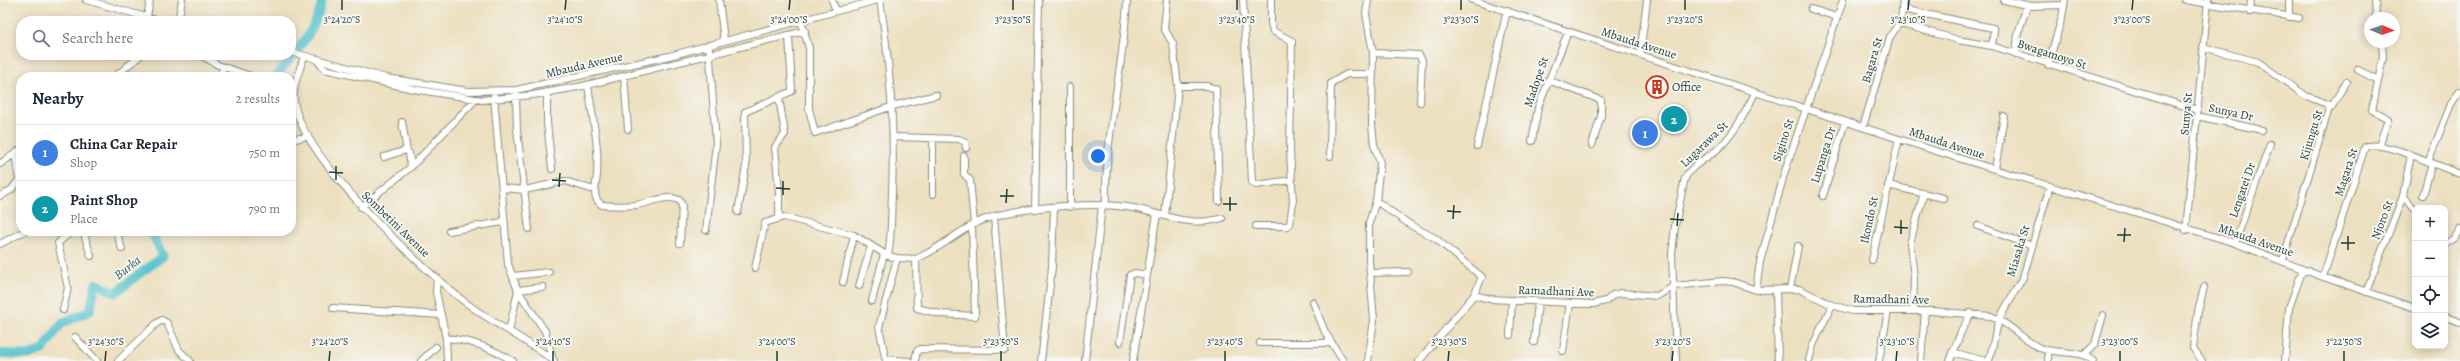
<!DOCTYPE html>
<html lang="en">
<head>
<meta charset="utf-8">
<style>
  :root { --surface:#fff; --page:#f2f2f3; --text:#1f2937; --muted:#747a83; --line:#e0e1e3; --accent:#c8321e }
  body { margin:0; font-family:Alegreya,serif; background:var(--page); color:var(--text) }
  .controls { position:absolute; right:12px; bottom:12px; display:grid; overflow:hidden; border-radius:8px; box-shadow:0 2px 10px #0003 }
  .controls button { width:36px; height:36px; display:grid; place-items:center; padding:0; border:0; border-bottom:1px solid var(--line); background:var(--surface); color:var(--text); font:20px sans-serif }
  .compass { position:absolute; left:2364px; top:12px; width:36px; height:36px; border-radius:50%; background:var(--surface); box-shadow:0 2px 10px #0003; rotate:92deg }
  .you { position:absolute; left:1098px; top:156px; width:14px; height:14px; margin:-10px; border:3px solid #fff; border-radius:50%; background:#1a73e8; box-shadow:0 0 0 6px #1a73e833 }
  .badge { display:grid; place-items:center; width:26px; height:26px; border-radius:50%; background:var(--accent); color:#fff; font-size:13px; font-weight:700 }
  .pin { position:absolute; translate:-50% -50%; border:2px solid #fff; box-shadow:0 1px 4px #0006 }
  .list { margin:0; padding:0; list-style:none }
  h2 { display:flex; justify-content:space-between; align-items:center; height:52px; margin:0; padding:0 16px; font-size:17px }
  h2 small { font-size:13px; font-weight:400; color:var(--muted) }
  .list li { display:grid; grid-template-columns:26px 1fr auto; gap:12px; align-items:center; box-sizing:border-box; height:56px; padding:0 16px; border-top:1px solid var(--line) }
  .list b { display:block; font-size:15px; white-space:nowrap }
  .list p { margin:0; font-size:13px; white-space:nowrap; color:var(--muted) }
  .list em { font-size:13px; font-style:normal; color:var(--muted) }
  .icon { flex:none; width:22px; height:22px; fill:none; stroke:currentColor; stroke-width:2; stroke-linecap:round; stroke-linejoin:round }
  .map { position:relative; flex:none; width:2460px; height:361px; overflow:hidden }
  .search { position:absolute; background:var(--surface); box-shadow:0 2px 10px #0003; left:16px; top:16px; width:280px; height:44px; display:flex; align-items:center; gap:10px; box-sizing:border-box; padding:0 14px; border-radius:16px; color:var(--muted); font-size:15px }
  .panel { position:absolute; background:var(--surface); box-shadow:0 2px 10px #0003; left:16px; top:72px; width:280px; height:164px; border-radius:16px }
  .map>svg:first-child { display:block }
</style>
</head>
<body>
<div class="map">
<svg width="2460" height="361" viewBox="0 0 2460 361">
  <rect width="100%" height="100%" fill="#f6f6f2"/>
  <filter id="ink" filterUnits="userSpaceOnUse"><feTurbulence type="fractalNoise" baseFrequency=".025" numOctaves="2"/><feDisplacementMap in="SourceGraphic" scale="8" xChannelSelector="R" yChannelSelector="G"/><feConvolveMatrix kernelMatrix="1 2 1 2 8 2 1 2 1" color-interpolation-filters="sRGB"/></filter>
  <filter id="wash" filterUnits="userSpaceOnUse"><feTurbulence type="fractalNoise" baseFrequency=".012" numOctaves="4" result="noise"/><feDisplacementMap in="SourceGraphic" scale="16" xChannelSelector="R" yChannelSelector="G"/><feGaussianBlur stdDeviation="0.9" result="paint"/><feColorMatrix in="noise" values="0 0 0 0 0 0 0 0 0 0 0 0 0 0 0 0 0 1.4 0 .05"/><feComposite in="paint" operator="in"/></filter>
  <g filter="url(#wash)">
    <rect width="100%" height="100%" fill="#ede0c0"/>
    <g fill="none" stroke-linecap="round" stroke-linejoin="round">
      <!-- river -->
      <path stroke="#56c3cd" stroke-width="9" d="M275,77C295,54 317,30 322,0
        M0,353L28,355L43,350L62,323L90,311L96,283L115,293L163,256L151,231"/>
    </g>
  </g>
  <g filter="url(#ink)">
    <g fill="none" stroke-linecap="round" stroke-linejoin="round">
      <!-- minor casing -->
      <g stroke="#868e7a" stroke-width="8">
        <path id="minor" d="M86,0L160,21
          M719,0L724,40
          M832,0L836,11
          M880,0C890,64 895,127 892,192C891,213 892,234 888,256
          M1243,0L1252,182L1256,185L1292,180
          M1472,0L1942,153L2235,243L2323,277L2415,308
          M2004,0L2031,6L2064,5
          M2185,0L2299,18
          M2375,0L2376,18
          M1811,9L1837,17
          M1902,9L1993,28L1994,30L1992,46
          M2250,12L2251,0
          M147,17L150,0
          M2289,17V0
          M178,21L182,0
          M801,21L809,48V109L815,133L893,106L936,95
          M1899,23L1958,40L1992,46L2197,110
          M2203,47L2258,62L2306,96L2330,105L2283,260
          M291,52L386,78L425,84L467,91L516,90L669,56L878,0
          M1373,53L1419,55L1422,60L1420,102
          M2016,54L2018,33L2027,6
          M200,55L218,65L251,76
          M1640,55L1647,0
          M304,56C301,67 295,79 294,91C287,146 419,265 461,299C490,322 524,338 554,361
          M317,60L324,69L413,89L482,100L533,95L583,86L805,31
          M2048,65L2062,17L2065,0
          M2358,70L2378,80
          M624,76L628,129
          M114,77L141,55
          M221,77L223,67
          M1548,80L1601,100V116L1592,145
          M588,85C592,116 601,151 596,183C595,192 593,199 602,205C613,206 625,206 636,205C650,203 666,194 679,200L682,205L680,243
          M1178,86H1207L1216,89L1219,201
          M1070,87V207
          M547,92V123L552,169
          M494,96L508,264L518,291L545,331L553,360
          M516,96L517,130L529,229
          M779,98L785,134L775,147L779,192V218
          M2331,108L2346,82
          M2197,116L2262,130
          M402,122L407,151
          M1863,127L1890,37L1901,20L1903,0
          M895,137L959,139L965,142L966,148
          M291,140L308,136
          M1532,141L1538,108L1568,32
          M1477,146L1507,10
          M2379,146L2388,119L2372,110L2383,57L2382,42
          M964,156V174L970,180L974,224
          M1330,156L1331,83L1347,74H1373
          M384,157L406,150L409,153L411,167
          M2428,162L2451,104L2460,91
          M0,164L21,149
          M1995,169L2004,116
          M1888,185L1943,198
          M502,188L525,190L565,181L594,190
          M933,194V138
          M2423,195L2432,163
          M0,196L11,190L19,180L15,154
          M1823,196L1845,122
          M2403,196L2415,211
          M1376,201L1412,226L1435,238L1482,277L1474,295L1419,361
          M1106,205C1104,136 1124,69 1127,0
          M361,207L411,167L475,100
          M1035,210L1039,0
          M738,212L746,166L745,112L792,91L789,35
          M1165,216L1178,86L1173,44L1164,28L1167,0
          M1256,226H1287L1290,224L1293,201L1290,152L1292,41L1273,31L1271,23V0
          M1978,226L2032,246
          M706,230L716,144L709,45
          M2186,230L2208,0
          M83,231L91,256
          M116,231L122,249
          M449,231L503,222
          M2235,243L2270,144
          M0,244L25,231
          M2445,245L2455,237L2460,229
          M916,259L917,308L941,314L975,316L972,225
          M1872,260L1899,139
          M755,268L765,223L784,217L854,235L888,256L897,258L916,259L926,254C945,244 963,228 983,220C1015,207 1093,202 1127,207C1161,212 1188,229 1222,218
          M1370,273L1408,272
          M513,276L549,272
          M2323,277L2365,147C2380,138 2442,168 2460,174
          M437,278L436,292L446,338L447,361
          M843,282L854,235
          M859,286L871,246
          M1790,289L1798,246
          M518,290L543,287
          M1756,290L1760,262L1785,171L1843,0
          M1776,290L1778,361
          M2366,292L2403,196L2411,155
          M1474,295L1490,299L1593,304L1606,301L1613,295L1621,293L1657,296L1674,286L1723,281L1733,282L1756,290L1799,289L1832,305L1853,311H1932L1991,316C2010,323 2022,340 2040,348C2057,355 2078,348 2093,361
          M872,301L884,254
          M1313,302L1325,332L1343,361
          M333,308L441,315
          M63,310L68,288L58,243L72,231
          M1913,311L1914,277L1910,243L1924,193
          M2445,317L2460,322
          M509,331L518,291
          M1510,335L1512,300
          M75,337L97,361
          M446,338C470,340 493,349 513,361
          M1120,342L1130,275L1135,273L1147,275
          M1534,342L1538,302
          M1260,343H1332
          M1563,351L1570,303
          M1952,352L1985,361
          M2084,355L2095,344L2103,315
          M886,359L909,361
          M1809,360L1813,345L1832,305
          M118,361L157,323L162,320L167,323L179,350L190,361
          M421,361L436,347
          M886,361L879,327L897,258
          M915,361L917,351L920,349L1005,350L994,217
          M1041,361L1052,267L1054,207
          M1085,361L1102,205
          M1133,361L1157,214
          M1368,361L1374,320L1369,261V223L1376,201L1380,163L1374,144L1372,125L1373,53L1366,14L1368,0
          M1676,361L1672,254L1675,225L1685,178C1692,164 1709,158 1720,147C1736,131 1745,113 1755,93
          M1879,361L1888,311
          M1921,361L1925,311
          M1950,361L1961,332L1971,313
          M1989,361L1999,319L2023,277L2050,186
          M2048,361V351
          M2202,361L2193,348L2198,311L2204,287
          M2285,361L2289,308L2303,269"/>
      </g>
      <!-- minor -->
      <use href="#minor" stroke="#fff" stroke-width="6"/>
    </g>
  </g>
  <!-- ticks -->
  <path fill="none" stroke="#1f3d34" stroke-width="1.5" d="M342,10V0M565,10L566,0M789,10L790,0M1013,10V0M1237,10V0M1461,10V0M1685,10V0M1908,10L1909,0M2132,10L2133,0M329,172L343,173M336,180V166M552,180L566,181M559,187L560,173M776,188L790,189M783,195V181M1000,196H1014M1006,203L1007,189M1223,204H1237M1230,211V197M1447,211L1461,212M1453,219L1454,205M1670,219L1684,220M1677,226L1678,213M1894,227L1908,228M1901,234V220M2117,235H2131M2124,242L2125,228M2341,243H2355M2348,250V236M105,361L106,351M329,361L330,351M553,361V351M777,361V351M1001,361V351M1225,361V351M1448,361L1449,351M1672,361L1673,351M1896,361L1897,351M2120,361V351M2344,361V351"/>
  <!-- icons -->
  <defs>
    <g id="building-ring" transform="scale(1.15)"><circle r="9.5" fill="#f6f6f2" stroke="#c8321e" stroke-width="1.5"/><path d="M-4-6H4V6H1V3H-1V6H-4ZM-2.5-4.3h1.7v1.8h-1.7ZM.8-4.3h1.7v1.8H.8ZM-2.5-1h1.7V.8h-1.7ZM.8-1h1.7V.8H.8Z" fill="#c8321e"/></g>
  </defs>
  <g fill-rule="evenodd">
    <use href="#building-ring" x="1657" y="87"/>
  </g>
  <g text-anchor="middle" stroke-width="4" stroke-linejoin="round" paint-order="stroke">
    <!-- street labels -->
    <g font-size="12" fill="#1f3d34" stroke="#f6f6f2">
      <text transform="translate(1639 43) rotate(18)" y="4">Mbauda Avenue</text>
      <text transform="translate(2052 54) rotate(18)" y="4">Bwagamoyo St</text>
      <text transform="translate(1872 60) rotate(-74)" y="4">Bagara St</text>
      <text transform="translate(584 65) rotate(-13)" y="4">Mbauda Avenue</text>
      <text transform="translate(1536 82) rotate(-71)" y="4">Madope St</text>
      <text transform="translate(2231 112) rotate(12)" y="4">Sunya Dr</text>
      <text transform="translate(2186 114) rotate(-85)" y="4">Sunya St</text>
      <text transform="translate(2311 135) rotate(-73)" y="4">Kijungu St</text>
      <text transform="translate(1783 140) rotate(-72)" y="4">Sigino St</text>
      <text transform="translate(1947 143) rotate(18)" y="4">Mbauda Avenue</text>
      <text transform="translate(1704 144) rotate(-44)" y="4">Lugarawa St</text>
      <text transform="translate(1823 155) rotate(-73)" y="4">Lupanga Dr</text>
      <text transform="translate(2346 172) rotate(-72)" y="4">Magara St</text>
      <text transform="translate(2242 190) rotate(-71)" y="4">Lengatei Dr</text>
      <text transform="translate(1869 220) rotate(-78)" y="4">Ikondo St</text>
      <text transform="translate(2382 220) rotate(-69)" y="4">Njoro St</text>
      <text transform="translate(396 224) rotate(44)" y="4">Sombetini Avenue</text>
      <text transform="translate(2256 240) rotate(19)" y="4">Mbauda Avenue</text>
      <text transform="translate(2018 251) rotate(-73)" y="4">Miasaka St</text>
      <text transform="translate(1556 291) rotate(2)" y="4">Ramadhani Ave</text>
      <text transform="translate(1891 299) rotate(1)" y="4">Ramadhani Ave</text>
    </g>
    <!-- poi labels -->
    <g font-size="12" fill="#1f3d34" stroke="#f6f6f2" text-anchor="start">
      <text x="1672" y="91">Office</text>
    </g>
    <!-- water labels -->
    <g font-size="13" font-style="italic" fill="#2d5e5a" stroke="#f6f6f2">
      <text transform="translate(127 267) rotate(-38)" y="5">Burka</text>
    </g>
  </g>
  <g font-size="10" text-anchor="middle" fill="#1f3d34" stroke="#f6f6f2" stroke-width="4" stroke-linejoin="round" paint-order="stroke">
    <text x="342" y="23">3°24'20"S</text>
    <text x="565" y="23">3°24'10"S</text>
    <text x="789" y="23">3°24'00"S</text>
    <text x="1013" y="23">3°23'50"S</text>
    <text x="1237" y="23">3°23'40"S</text>
    <text x="1461" y="23">3°23'30"S</text>
    <text x="1685" y="23">3°23'20"S</text>
    <text x="1908" y="23">3°23'10"S</text>
    <text x="2132" y="23">3°23'00"S</text>
    <text x="106" y="345">3°24'30"S</text>
    <text x="330" y="345">3°24'20"S</text>
    <text x="553" y="345">3°24'10"S</text>
    <text x="777" y="345">3°24'00"S</text>
    <text x="1001" y="345">3°23'50"S</text>
    <text x="1225" y="345">3°23'40"S</text>
    <text x="1449" y="345">3°23'30"S</text>
    <text x="1673" y="345">3°23'20"S</text>
    <text x="1897" y="345">3°23'10"S</text>
    <text x="2120" y="345">3°23'00"S</text>
    <text x="2344" y="345">3°22'50"S</text>
  </g>
</svg>
<div class="controls">
<button>+</button>
<button>−</button>
<button><svg class="icon" aria-label="locate" viewBox="0 0 24 24"><circle cx="12" cy="12" r="6"/><path d="M12 2v4M12 18v4M2 12h4M18 12h4"/></svg></button>
<button><svg class="icon" aria-label="layers" viewBox="0 0 24 24"><path d="M12 4l9 5-9 5-9-5zM3 14l9 5 9-5"/></svg></button>
</div>
<svg class="compass" viewBox="-18 -18 36 36"><path d="M0-13l5 13h-10z" fill="#e53935"/><path d="M0 13l5-13h-10z" fill="#747a83"/></svg>
<div class="you"></div>
<div class="pin badge" style="left:1645px;top:133px;background:#3f7fe0">1</div>
<div class="pin badge" style="left:1674px;top:119px;background:#0f9aa8">2</div>
<div class="search"><svg class="icon" aria-label="search" viewBox="0 0 24 24"><circle cx="10" cy="10" r="6"/><path d="M15 15l6 6"/></svg>Search here</div>
<section class="panel">
<h2>Nearby<small>2 results</small></h2>
<ul class="list">
<li><span class="badge" style="background:#3f7fe0">1</span><div><b>China Car Repair</b><p>Shop</p></div><em>750 m</em></li>
<li><span class="badge" style="background:#0f9aa8">2</span><div><b>Paint Shop</b><p>Place</p></div><em>790 m</em></li>
</ul>
</section>
</div>
</body>
</html>
